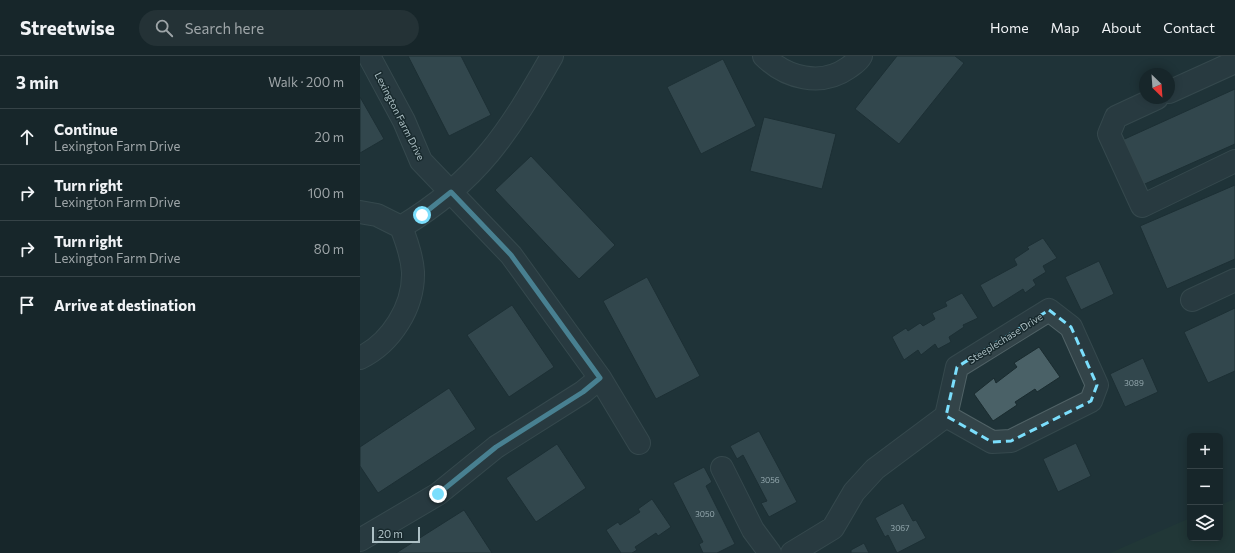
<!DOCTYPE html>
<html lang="en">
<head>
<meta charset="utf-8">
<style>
  :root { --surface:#17262a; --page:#243236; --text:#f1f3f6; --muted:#9ea5a8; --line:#364347 }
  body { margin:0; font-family:Commissioner,sans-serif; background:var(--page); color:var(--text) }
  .controls { position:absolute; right:12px; bottom:12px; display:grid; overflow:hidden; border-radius:6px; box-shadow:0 2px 10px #0003 }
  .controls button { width:36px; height:36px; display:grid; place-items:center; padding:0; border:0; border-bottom:1px solid var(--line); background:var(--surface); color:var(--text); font:20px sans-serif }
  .compass { position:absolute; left:779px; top:12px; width:36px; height:36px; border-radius:50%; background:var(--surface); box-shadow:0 2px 10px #0003; rotate:155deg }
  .scale { position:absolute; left:12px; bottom:10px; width:48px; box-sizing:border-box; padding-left:4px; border:2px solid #adc0c5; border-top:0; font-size:11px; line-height:14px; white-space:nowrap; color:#adc0c5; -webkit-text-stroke:3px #18292d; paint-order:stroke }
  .stop { position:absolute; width:12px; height:12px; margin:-9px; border:3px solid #7bdefc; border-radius:50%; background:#fff }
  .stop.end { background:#7bdefc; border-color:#fff; box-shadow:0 1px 4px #0008 }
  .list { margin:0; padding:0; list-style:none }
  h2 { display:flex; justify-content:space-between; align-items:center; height:52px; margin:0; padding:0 16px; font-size:17px }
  h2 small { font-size:13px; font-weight:400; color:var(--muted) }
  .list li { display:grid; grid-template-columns:26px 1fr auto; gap:12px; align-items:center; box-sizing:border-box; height:56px; padding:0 16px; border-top:1px solid var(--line) }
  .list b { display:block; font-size:15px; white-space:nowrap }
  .list p { margin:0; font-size:13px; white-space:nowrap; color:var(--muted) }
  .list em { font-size:13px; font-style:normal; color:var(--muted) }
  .icon { flex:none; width:22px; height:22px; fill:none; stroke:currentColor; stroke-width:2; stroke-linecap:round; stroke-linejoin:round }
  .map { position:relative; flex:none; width:875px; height:497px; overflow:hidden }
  header { display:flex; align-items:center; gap:24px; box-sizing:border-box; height:56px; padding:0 20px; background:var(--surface); border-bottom:1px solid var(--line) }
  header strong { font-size:19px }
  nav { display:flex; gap:22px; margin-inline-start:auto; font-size:14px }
  .search { width:280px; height:36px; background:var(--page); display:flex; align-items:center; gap:10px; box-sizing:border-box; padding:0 14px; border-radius:22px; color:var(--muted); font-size:15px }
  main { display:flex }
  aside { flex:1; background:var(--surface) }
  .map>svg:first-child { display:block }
</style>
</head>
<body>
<header>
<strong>Streetwise</strong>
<div class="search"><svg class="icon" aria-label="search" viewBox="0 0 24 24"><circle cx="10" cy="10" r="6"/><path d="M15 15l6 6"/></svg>Search here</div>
<nav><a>Home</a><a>Map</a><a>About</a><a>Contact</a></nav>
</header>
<main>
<aside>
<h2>3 min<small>Walk · 200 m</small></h2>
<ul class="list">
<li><svg class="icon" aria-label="ahead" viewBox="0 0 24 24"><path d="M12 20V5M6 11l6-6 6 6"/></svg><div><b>Continue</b><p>Lexington Farm Drive</p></div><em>20 m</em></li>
<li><svg class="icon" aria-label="right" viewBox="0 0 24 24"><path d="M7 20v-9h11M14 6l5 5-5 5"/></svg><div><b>Turn right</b><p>Lexington Farm Drive</p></div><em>100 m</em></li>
<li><svg class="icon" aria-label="right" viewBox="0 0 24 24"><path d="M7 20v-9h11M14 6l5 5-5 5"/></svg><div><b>Turn right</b><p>Lexington Farm Drive</p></div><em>80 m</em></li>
<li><svg class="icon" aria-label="arrive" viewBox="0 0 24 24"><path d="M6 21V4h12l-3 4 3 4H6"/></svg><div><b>Arrive at destination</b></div></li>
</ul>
</aside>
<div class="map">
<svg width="875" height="497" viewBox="0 0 875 497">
  <rect width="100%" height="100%" fill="#1f3338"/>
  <!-- green -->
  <path fill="#243d35" d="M875,443V497H750L830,462V482H860V449Z"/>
  <!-- building -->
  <path fill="#4a6167" stroke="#1a2b2f" d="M48,0H101L131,59L89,80Z
    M537,0H595L604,7L539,88L495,53Z
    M363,3L396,70L341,98L307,31Z
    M875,33V88L778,131L758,86Z
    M0,41L24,83L0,97Z
    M404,61L476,78L462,133L390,115Z
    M171,100L255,189L219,223L135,134Z
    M875,129V203L807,233L780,170Z
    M683,182L697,202L683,210L686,216L673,224L676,229L665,237L663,233L633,252L620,229L657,209L654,203L669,193L667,191Z
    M739,205L754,238L721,254L705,221Z
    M287,221L340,320L296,343L243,245Z
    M602,237L618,262L603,269L604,271L589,281L591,286L578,293L575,288L561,299L558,294L544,304L532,281L546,272L548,275L560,267L563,270L575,263L572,257L587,250L585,246Z
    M152,249L194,311L149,341L107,279Z
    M875,252V315L848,327L824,276Z
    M679,291L700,321L677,336L675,333L655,346L657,349L633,365L614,338L634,322L636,327L657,311L654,307Z
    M783,302L798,336L765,351L750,318Z
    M89,332L116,373L18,437L0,410V391Z
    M399,375L437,446L409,461L401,447L407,445L383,399L377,403L370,390Z
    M716,387L731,420L698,436L683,403Z
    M197,388L226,432L176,466L146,422Z
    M344,411L352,426L346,430L375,488L357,497H343L339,488L343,486L313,427Z
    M292,443L311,471L298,480L296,477L275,491L277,494L272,497H261L246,474L258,466L260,469L280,456L278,453Z
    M543,447L553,465L556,464L566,482L537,497L528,479L525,481L515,462Z
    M104,454L132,497H36Z
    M504,487L509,497H491V494Z"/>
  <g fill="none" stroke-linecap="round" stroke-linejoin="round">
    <!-- minor casing -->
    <g stroke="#506266" stroke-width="24">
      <path id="minor" d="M404,0C426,22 461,31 488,12C493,8 498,6 501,0
        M809,36L875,6
        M797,42L756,61L749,78L782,150L875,105
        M0,156L17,159L41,171C47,186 52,200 53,216C54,251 31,287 0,302
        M41,171C118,125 149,76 192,0
        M832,244L875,224
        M240,322L279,387
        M362,412L393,474L410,497
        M0,484L78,438L136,391L223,336L240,322L151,199L61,105L44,65L9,0
        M432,497L473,472L494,436L515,413L586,360L597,311L689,254L711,271L737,329L731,345L651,385L632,386L586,360"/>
    </g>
    <!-- minor -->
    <use href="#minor" stroke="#334449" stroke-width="22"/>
  </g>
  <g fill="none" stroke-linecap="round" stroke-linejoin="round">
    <!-- route -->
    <path stroke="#7bdefc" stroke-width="5" d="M62,159L91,136L151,199L240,322L223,336L136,391L78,438"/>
  </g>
  <!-- marked area -->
  <path d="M0 0H875V497H0ZM689,254L711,271L737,329L731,345L651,385L632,386L586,360L597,311Z" fill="#1f3338" fill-opacity=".55" fill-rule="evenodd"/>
  <path fill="none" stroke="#7bdefc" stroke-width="3" stroke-dasharray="8 5" stroke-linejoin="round" d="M689,254L711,271L737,329L731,345L651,385L632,386L586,360L597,311Z"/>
  <g text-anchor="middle" stroke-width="3" stroke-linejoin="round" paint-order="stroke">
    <!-- number labels -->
    <g font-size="8" fill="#94a8ae">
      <text x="774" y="330">3089</text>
      <text x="410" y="427">3056</text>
      <text x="345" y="461">3050</text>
      <text x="540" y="475">3067</text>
    </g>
    <!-- street labels -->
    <g font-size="10" fill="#adc0c5" stroke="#18292d">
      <text transform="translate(40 60) rotate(63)" y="4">Lexington Farm Drive</text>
      <text transform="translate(645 282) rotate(-32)" y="4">Steeplechase Drive</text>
    </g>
  </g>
</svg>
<div class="controls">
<button>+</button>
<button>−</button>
<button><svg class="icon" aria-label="layers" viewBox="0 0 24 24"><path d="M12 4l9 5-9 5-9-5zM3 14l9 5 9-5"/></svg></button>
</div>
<svg class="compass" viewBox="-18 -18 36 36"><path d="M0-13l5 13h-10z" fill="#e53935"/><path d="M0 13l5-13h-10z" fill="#9ea5a8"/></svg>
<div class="scale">20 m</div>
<div class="stop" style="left:62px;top:159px"></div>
<div class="stop end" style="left:78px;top:438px"></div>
</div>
</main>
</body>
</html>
